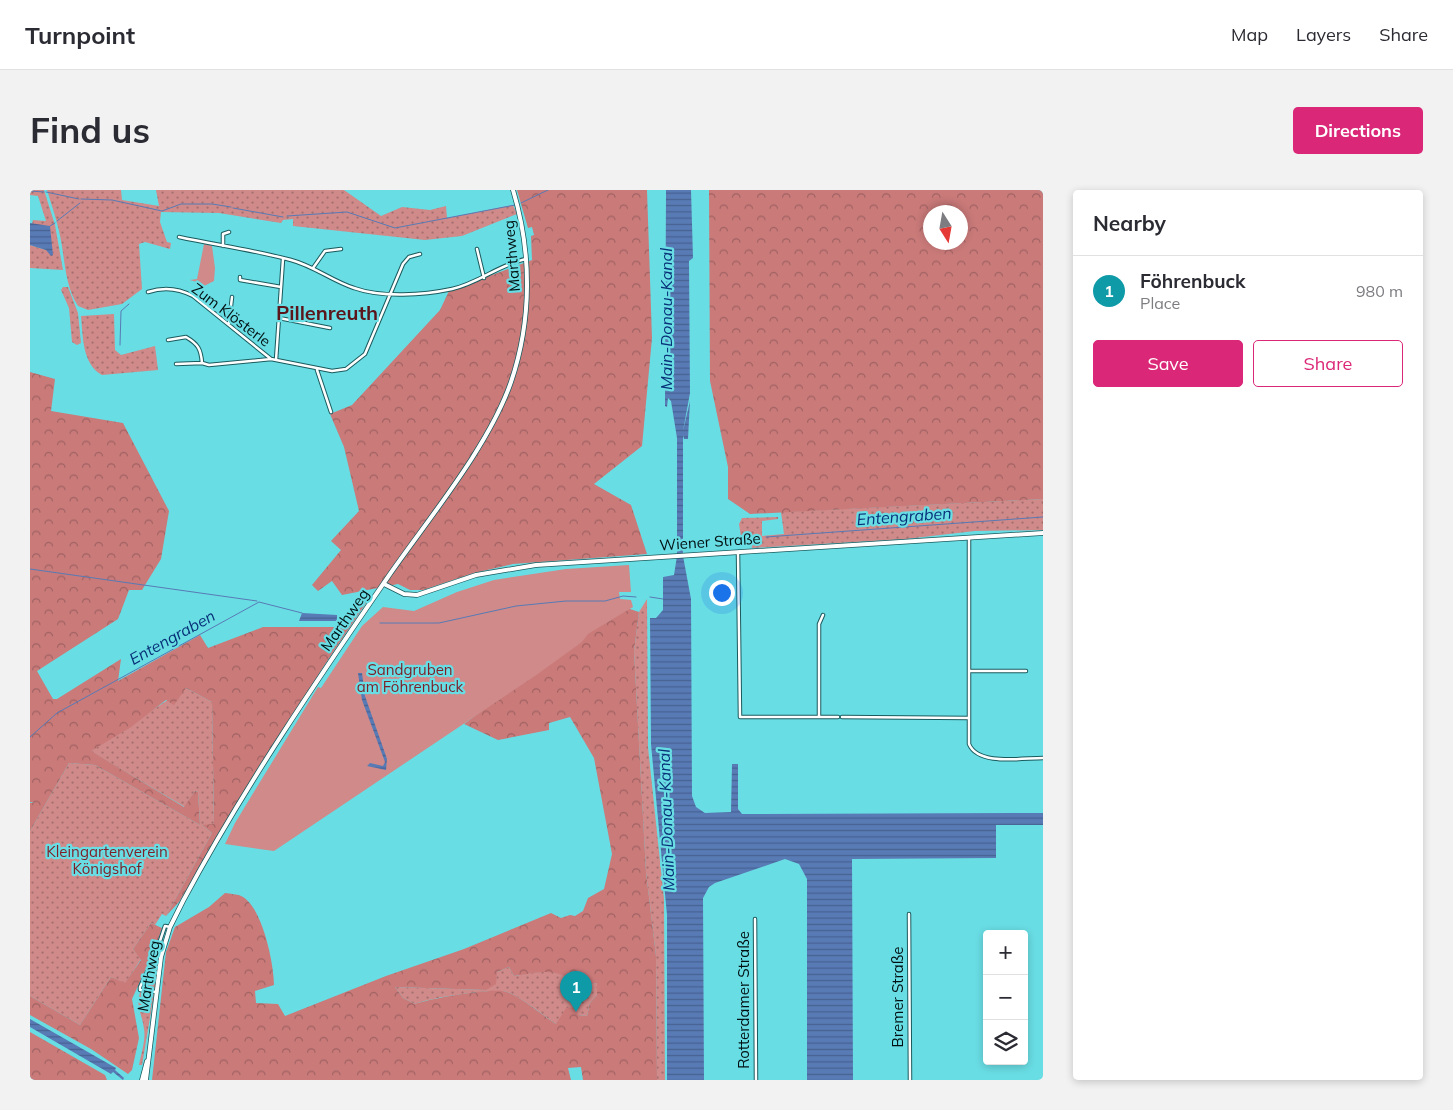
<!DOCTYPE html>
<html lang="en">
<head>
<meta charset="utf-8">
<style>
  :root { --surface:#fff; --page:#f2f2f3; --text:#2b2b33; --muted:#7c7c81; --line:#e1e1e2; --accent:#db2777 }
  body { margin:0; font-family:Mulish,sans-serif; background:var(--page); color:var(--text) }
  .controls { position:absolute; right:15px; bottom:15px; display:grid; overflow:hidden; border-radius:5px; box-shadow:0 2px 8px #0003 }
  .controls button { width:45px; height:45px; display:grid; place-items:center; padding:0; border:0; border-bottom:1px solid var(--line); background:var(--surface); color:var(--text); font:25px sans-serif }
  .compass { position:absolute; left:893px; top:15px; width:45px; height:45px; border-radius:50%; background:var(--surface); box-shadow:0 2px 8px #0003; rotate:169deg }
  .you { position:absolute; left:691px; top:402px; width:18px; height:18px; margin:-12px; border:4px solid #fff; border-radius:50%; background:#1a73e8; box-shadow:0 0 0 8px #1a73e833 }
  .badge { display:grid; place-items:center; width:32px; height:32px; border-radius:50%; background:var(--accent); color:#fff; font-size:16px; font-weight:700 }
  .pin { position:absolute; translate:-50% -41px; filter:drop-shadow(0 1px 2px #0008) }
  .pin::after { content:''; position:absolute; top:26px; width:18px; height:15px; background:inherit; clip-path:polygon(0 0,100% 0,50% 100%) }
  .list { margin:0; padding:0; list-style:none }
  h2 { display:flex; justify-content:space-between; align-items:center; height:65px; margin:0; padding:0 20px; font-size:21px }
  h2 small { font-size:16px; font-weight:400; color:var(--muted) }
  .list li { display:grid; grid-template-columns:32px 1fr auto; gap:15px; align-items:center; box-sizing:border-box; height:70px; padding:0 20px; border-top:1px solid var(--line) }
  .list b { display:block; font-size:19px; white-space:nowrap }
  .list p { margin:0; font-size:16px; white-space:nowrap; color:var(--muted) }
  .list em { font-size:16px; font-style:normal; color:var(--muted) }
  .actions { display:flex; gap:10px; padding:15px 20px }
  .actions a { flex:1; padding:11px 0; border:1px solid var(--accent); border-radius:5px; text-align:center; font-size:18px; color:var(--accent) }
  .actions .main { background:var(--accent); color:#fff }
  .icon { flex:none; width:28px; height:28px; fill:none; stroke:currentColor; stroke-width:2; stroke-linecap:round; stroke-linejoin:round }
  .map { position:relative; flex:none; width:1013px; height:890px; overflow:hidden; border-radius:5px }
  header { display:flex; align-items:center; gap:30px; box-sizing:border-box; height:70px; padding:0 25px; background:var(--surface); border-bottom:1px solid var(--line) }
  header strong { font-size:24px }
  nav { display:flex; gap:28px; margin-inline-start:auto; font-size:18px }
  .intro { display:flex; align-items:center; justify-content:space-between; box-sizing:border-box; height:120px; padding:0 30px }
  h1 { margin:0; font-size:35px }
  .button { padding:12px 22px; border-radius:5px; background:var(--accent); color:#fff; font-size:18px; font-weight:700 }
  main { display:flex; gap:30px; padding:0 30px }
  aside { flex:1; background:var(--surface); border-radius:5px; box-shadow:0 2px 8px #0003 }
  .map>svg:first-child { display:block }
</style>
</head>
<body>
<header>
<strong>Turnpoint</strong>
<nav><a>Map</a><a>Layers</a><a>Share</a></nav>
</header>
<div class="intro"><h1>Find us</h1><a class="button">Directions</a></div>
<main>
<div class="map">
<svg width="1013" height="890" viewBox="0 0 1013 890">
  <defs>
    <pattern id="grass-dots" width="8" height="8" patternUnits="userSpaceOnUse" patternTransform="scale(1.25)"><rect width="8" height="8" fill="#cf8a89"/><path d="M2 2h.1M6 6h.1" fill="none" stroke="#a66f6f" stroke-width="1.8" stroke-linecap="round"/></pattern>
    <pattern id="forest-crowns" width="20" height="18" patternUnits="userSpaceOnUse" patternTransform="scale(1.25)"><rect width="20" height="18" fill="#c97a79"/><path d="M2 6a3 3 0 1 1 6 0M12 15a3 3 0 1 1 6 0" fill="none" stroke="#a16262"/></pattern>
    <pattern id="water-rules" width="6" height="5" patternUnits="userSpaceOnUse" patternTransform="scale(1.25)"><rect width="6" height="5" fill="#587ab5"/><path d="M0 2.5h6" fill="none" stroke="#466292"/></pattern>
  </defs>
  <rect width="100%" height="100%" fill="#69dde4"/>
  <!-- grass -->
  <path fill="url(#grass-dots)" d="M0,0H14L25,35L33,80L0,78V55L16,60L20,37L2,34L3,30L16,31L8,6L0,5Z
    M17,0H91L92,10L129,16L126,0H314L351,26L372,17L400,20L416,16L417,28L483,15L487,24L432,46L395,50L263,36V29L253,30L251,33L189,23L131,22L130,32L137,52L141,53L140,59L115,52L109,54L112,99L92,114L58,120L48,116C34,95 35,65 29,41C26,27 21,14 17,0Z
    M33,97H38L48,123L51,153L47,155L42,152L39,118L31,100Z
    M84,124L85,160L91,165L125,156L128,180L72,185C52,174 53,146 51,126Z
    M1013,309V340L945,341L876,349L722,358L721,353H712L709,334L712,328L748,327V329L732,331V346L754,344L751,322Z
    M617,409L618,557L634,709L635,890H627L626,766L616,682L604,461L609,422Z
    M156,498L182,512L184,635H172L182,643L136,726L132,724L125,735L121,733L103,759L111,769L95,794L81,787L50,835L0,806V641L39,573L65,575L170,635L168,602L165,601L155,617L60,561Z
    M128,769H130L112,875H109C111,864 116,850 114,839C111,818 103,815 114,794L121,793L123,789L119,786Z
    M479,777L484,786C513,781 525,776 550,795L567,793V805L560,813L557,826L548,825L526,834C514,826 489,806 477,802C462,798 400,808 385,814L373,808L365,797L456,800L467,782Z"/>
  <!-- forest -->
  <path fill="url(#forest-crowns)" fill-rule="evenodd" d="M487,0H617L622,148L612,256L564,294L601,315L617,364L483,374L444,383L393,400H380L368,394L312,405L302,391L288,401L282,395L311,360L301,351L329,321L314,257L300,224L322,215L410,120L419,101L502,70L501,46L504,45L502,37L498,38Z
    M679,0H1013V309L720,324L698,309V277L680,191ZM931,22V52H901V22Z
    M0,182L25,189L21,221L93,233L139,321L131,369L112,400H99L88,429L7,481L23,509H27L91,469L88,491L170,445L178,458L233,437H311L325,411L338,410L292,479L149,712L136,726L182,643L172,635L184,634L182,512L156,498L144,515L136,510L101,537L61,561L154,617L165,601L168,602L170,635L65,575L39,573L0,641V613H4L0,612Z
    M594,417L609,422L604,461L616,682L626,766L627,890H553L551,877L538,878L541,890H122L136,762L145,737L179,717L195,703C200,704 207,704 211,706C232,715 244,774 244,795L225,801L226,813L248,814L255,826L356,786L434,759L521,723L531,728L540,725L545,726L553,721L558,708L574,699L582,664L564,568L540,527L519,533V540L468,550L434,534ZM479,777L484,786C513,782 525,776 550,796L567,793V805L560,813L557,826L548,825L546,817L536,818L526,834C512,825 491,807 477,802C463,797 399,809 385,814L373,808L365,797L456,800L466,794L467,782Z
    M121,733L132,738L125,759L102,809L109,848L102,880L98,884L61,859L0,825V806L50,835L81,787L95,793L111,770L103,759Z
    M0,842L75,885L77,890H0Z"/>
  <!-- park -->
  <path fill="#cf8a89" d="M174,54L182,56L185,78L184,91L170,98L167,92L160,90L167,89Z
    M599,375L601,402H589L590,409L601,410L603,417L558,444L552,452L505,486L244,661L195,654L205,633L288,497L291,498L332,436L353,417L384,421L427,402L464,390L536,379Z"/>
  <!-- water -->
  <path fill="url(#water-rules)" d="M636,0H661L663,68L659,71L660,203L653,241L660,211L658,249H654L653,245V366L661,409L662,606L666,617L675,623L701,622L702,574H708V619L712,624L1013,623V635H966V668L822,669L823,890H777V689L769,674L755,669L685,693L679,697L673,708L674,890H637V725L621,554L620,428H626L633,420V387L644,385L647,366V248L641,211L638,208L637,217L635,216Z
    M0,33L20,36L23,65L21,66L16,60L0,55Z
    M272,423L307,425V431H269Z
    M328,483H332L335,506L357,569L356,580L337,576L340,573L353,576L355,572L332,510Z
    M0,829L86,878L85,880L94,888L93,890L83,882L81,884L0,837Z"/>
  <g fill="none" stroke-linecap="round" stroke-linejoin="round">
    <!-- stream -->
    <path stroke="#587ab5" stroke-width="1" d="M0,1L14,2
      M16,2L49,9
      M51,9L82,10L132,21L151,14H182L201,17
      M491,13L518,0
      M203,18L253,27
      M257,26L317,22L365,38L485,15
      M27,31L50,13
      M20,36L25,33
      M90,155L91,121L99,114
      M736,347L1013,327
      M0,379L227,411
      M620,407L633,409
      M350,433H409L486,416L536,411H575L593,406L606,407
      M0,547L27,523L229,412L272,423"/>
    <!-- minor casing -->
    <g stroke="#1a5a5d" stroke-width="4.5">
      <path id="minor" d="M149,47C186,55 224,60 261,70C284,76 302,91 324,98C352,108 394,105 422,99C449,93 470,74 496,69
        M193,56V44L199,42
        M447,59L454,88
        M283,78L295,61L311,59
        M210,87V90L251,97
        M118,102C133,97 148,98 163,106L241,169L302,181L316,179L335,164L373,74L379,67L390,64
        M249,128L300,138
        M199,133L202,107
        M138,150L156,147C168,154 171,159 172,173
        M246,170L253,69
        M146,174L172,173L179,175L241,169
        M287,180L301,222
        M939,348V554C948,576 992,568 1013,568
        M708,362L710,527H808
        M939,481H996
        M789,527V434L793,425
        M812,527L939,528
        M879,724L880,890
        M725,729L726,890
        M126,802L110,800V797L126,763L135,736L140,737"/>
    </g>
    <!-- secondary casing -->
    <g stroke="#1a5a5d" stroke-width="5.5">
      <path id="secondary" d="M354,394L374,404L387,405L446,385L506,375L1013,343
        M112,890L117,871
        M116,890L131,767L140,737L153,711C214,597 287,490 360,384C399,328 459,256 481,192C502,130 502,63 483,0"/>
    </g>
    <!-- minor -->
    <use href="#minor" stroke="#fff" stroke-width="2.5"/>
    <!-- secondary -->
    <use href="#secondary" stroke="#fff" stroke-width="4"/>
  </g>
  <g text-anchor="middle" stroke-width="4.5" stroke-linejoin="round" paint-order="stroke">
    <!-- street labels -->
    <g font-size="15" fill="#000f11" stroke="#69dde4">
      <text transform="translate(482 66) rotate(-95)" y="5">Marthweg</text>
      <text transform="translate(201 125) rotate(37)" y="5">Zum Klösterle</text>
      <text transform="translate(680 352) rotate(-4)" y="5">Wiener Straße</text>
      <text transform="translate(315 430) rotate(-55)" y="5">Marthweg</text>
      <text transform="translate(119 786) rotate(-80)" y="5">Marthweg</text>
      <text transform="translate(868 807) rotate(-90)" y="5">Bremer Straße</text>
      <text transform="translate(714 810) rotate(-90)" y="5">Rotterdamer Straße</text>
    </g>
    <!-- park labels -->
    <g font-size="15" fill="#7e1f27" stroke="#69dde4">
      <text x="380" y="485">Sandgruben<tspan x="380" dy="17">am Föhrenbuck</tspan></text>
      <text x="77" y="667">Kleingartenverein<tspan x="77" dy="17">Königshof</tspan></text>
    </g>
    <!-- water labels -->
    <g font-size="16" font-style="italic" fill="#083178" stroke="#69dde4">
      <text transform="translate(636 129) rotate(-90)" y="6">Main-Donau-Kanal</text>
      <text transform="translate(874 326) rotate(-4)" y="6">Entengraben</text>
      <text transform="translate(142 447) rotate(-29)" y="6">Entengraben</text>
      <text transform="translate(636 630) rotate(-92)" y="6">Main-Donau-Kanal</text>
    </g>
    <!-- district labels -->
    <g font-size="20" font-weight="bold" fill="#5b161b" stroke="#69dde4">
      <text x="297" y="130">Pillenreuth</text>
    </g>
  </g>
</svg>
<div class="controls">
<button>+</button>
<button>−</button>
<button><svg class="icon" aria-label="layers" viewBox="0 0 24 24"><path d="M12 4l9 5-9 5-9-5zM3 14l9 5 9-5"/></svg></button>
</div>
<svg class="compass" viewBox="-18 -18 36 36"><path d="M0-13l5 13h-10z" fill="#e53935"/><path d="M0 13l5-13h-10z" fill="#7c7c81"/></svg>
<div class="you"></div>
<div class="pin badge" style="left:546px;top:822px;background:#0f9aa8">1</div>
</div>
<aside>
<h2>Nearby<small></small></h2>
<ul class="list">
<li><span class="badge" style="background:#0f9aa8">1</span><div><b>Föhrenbuck</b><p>Place</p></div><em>980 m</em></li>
</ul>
<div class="actions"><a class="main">Save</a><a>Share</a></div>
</aside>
</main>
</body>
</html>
